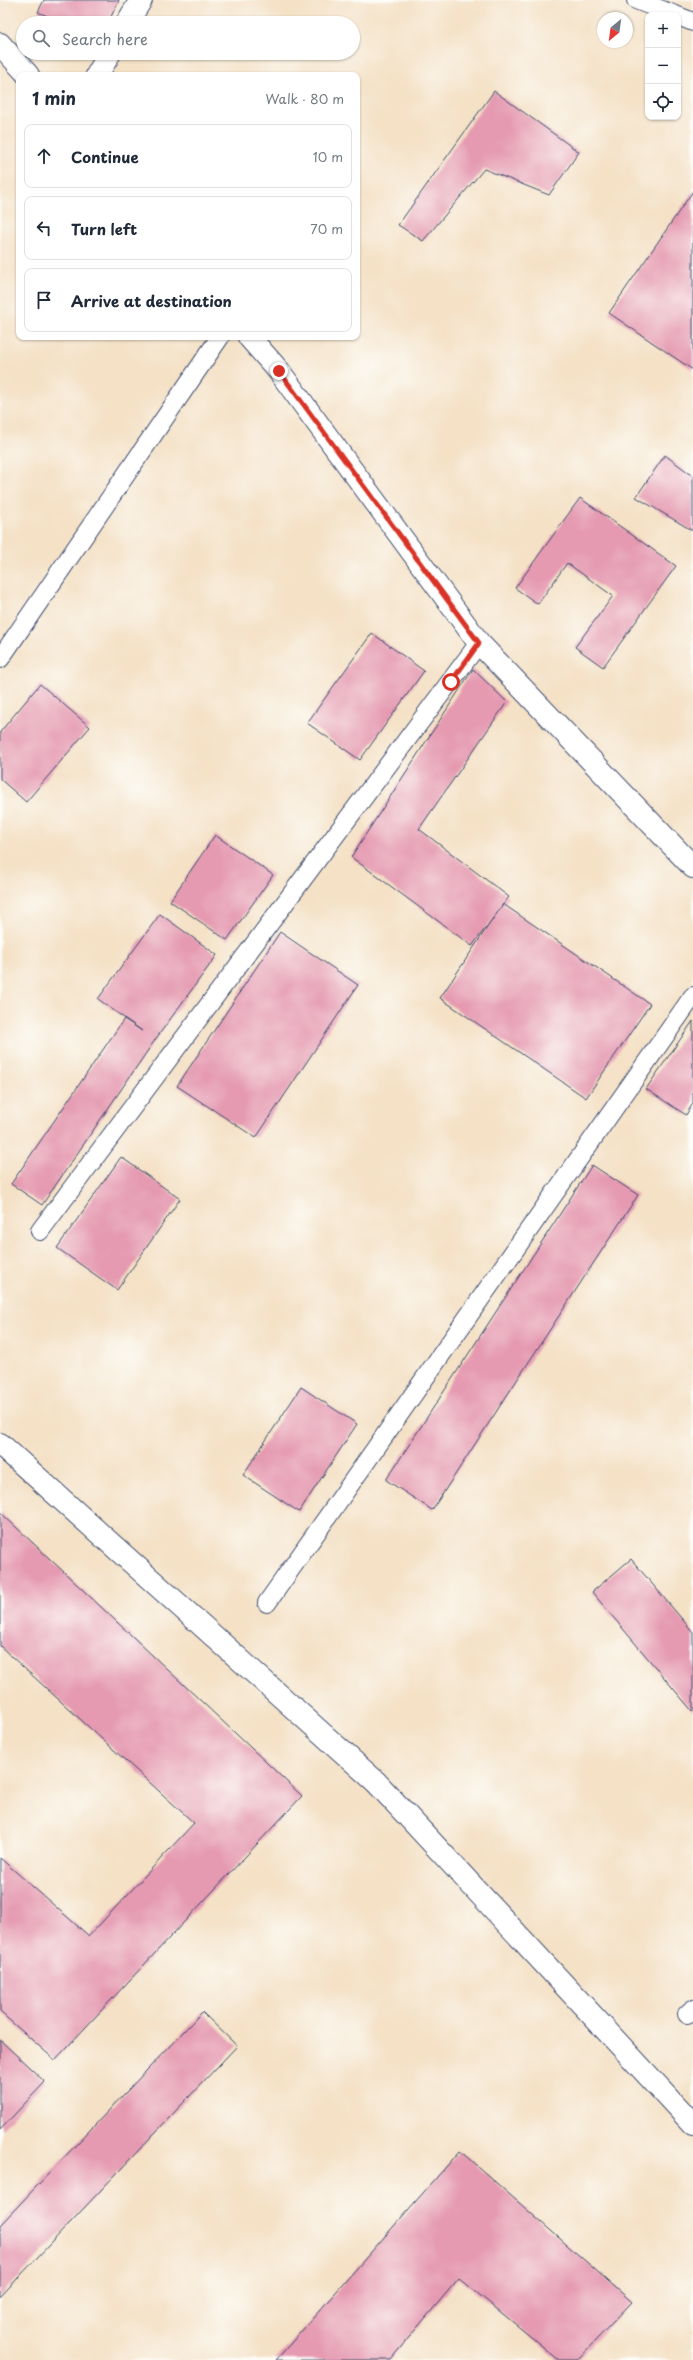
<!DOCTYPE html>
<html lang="en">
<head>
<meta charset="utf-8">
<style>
  :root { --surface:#fff; --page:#f6f6f7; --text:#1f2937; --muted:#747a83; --line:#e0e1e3 }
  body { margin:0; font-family:"Playpen Sans",sans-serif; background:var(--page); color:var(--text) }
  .controls { position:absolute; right:12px; top:12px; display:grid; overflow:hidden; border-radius:8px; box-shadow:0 1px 3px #0004 }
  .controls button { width:36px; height:36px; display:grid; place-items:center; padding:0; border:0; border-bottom:1px solid var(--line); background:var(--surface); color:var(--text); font:20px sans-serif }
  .compass { position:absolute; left:597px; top:12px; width:36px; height:36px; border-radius:50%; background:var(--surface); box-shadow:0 1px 3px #0004; rotate:209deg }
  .stop { position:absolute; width:12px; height:12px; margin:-9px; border:3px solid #d93025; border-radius:50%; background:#fff }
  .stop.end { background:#d93025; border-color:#fff; box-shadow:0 1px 4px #0008 }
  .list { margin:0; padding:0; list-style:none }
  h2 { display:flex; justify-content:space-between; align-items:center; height:52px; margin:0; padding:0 16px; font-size:17px }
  h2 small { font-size:13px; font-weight:400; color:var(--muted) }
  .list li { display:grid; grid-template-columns:26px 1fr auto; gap:12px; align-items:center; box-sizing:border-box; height:64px; margin:0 8px 8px; padding:0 8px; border:1px solid var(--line); border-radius:8px }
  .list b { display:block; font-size:15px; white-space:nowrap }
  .list em { font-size:13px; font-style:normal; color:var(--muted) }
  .icon { flex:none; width:22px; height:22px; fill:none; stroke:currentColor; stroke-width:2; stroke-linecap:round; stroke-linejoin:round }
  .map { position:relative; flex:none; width:693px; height:2360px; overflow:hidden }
  .search { position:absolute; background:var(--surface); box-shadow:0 1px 3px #0004; left:16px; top:16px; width:344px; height:44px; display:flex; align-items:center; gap:10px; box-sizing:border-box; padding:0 14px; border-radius:22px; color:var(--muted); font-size:15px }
  .panel { position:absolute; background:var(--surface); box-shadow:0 1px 3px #0004; left:16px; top:72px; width:344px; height:268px; border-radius:8px }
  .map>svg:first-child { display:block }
</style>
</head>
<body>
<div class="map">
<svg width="693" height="2360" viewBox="0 0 693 2360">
  <rect width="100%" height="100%" fill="#fdfcf7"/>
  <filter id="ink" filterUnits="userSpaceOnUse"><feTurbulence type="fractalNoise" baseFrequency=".025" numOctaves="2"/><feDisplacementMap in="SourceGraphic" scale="8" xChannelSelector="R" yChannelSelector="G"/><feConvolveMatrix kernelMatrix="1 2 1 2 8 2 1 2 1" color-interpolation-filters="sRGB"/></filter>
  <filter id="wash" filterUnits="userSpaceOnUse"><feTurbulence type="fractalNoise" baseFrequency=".012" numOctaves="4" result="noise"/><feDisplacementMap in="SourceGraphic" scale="16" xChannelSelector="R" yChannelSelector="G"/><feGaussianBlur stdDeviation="0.9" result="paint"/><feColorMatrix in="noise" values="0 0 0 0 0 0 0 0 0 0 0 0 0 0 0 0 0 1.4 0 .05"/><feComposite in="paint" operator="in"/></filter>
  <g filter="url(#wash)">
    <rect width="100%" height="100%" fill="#f4e1c6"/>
    <g id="blocks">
      <!-- building -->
      <path fill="#e59ab1" d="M44,0H119L108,23H63L38,12Z
        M494,91L579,152L549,195L484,169L423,241L398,225Z
        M693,191V370L609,313Z
        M665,455L693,476V531L636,497Z
        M580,498L676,566L603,667L575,647L613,596L567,563L538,604L515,588Z
        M372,633L424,671L360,760L307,723Z
        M473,669L507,702L419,829L509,897L472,946L351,857Z
        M40,684L90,727L26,802L0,779V732Z
        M215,835L273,875L227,940L170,901Z
        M503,904L650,1004L586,1098L440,998Z
        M160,914L217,955L155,1040L42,1205L11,1184L124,1019L142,1031L98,999Z
        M280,932L358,985L256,1138L177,1086Z
        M693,1021V1103L686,1115L646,1089Z
        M121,1157L180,1199L117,1290L57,1248Z
        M592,1165L638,1195L432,1510L386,1480Z
        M301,1387L357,1424L299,1512L243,1475Z
        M0,1512L302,1796L55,2060L0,2012V1858L89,1936L194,1823L0,1646Z
        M631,1559L693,1632V1712L592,1592Z
        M202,2012L237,2046L0,2297V2225Z
        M0,2040L45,2082L0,2130Z
        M460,2151L632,2302L577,2360H559L459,2278L390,2360H276Z"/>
    </g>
  </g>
  <g filter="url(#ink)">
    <use href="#blocks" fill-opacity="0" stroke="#3c4a6e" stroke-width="1"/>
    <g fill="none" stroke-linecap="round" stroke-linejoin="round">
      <!-- service casing -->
      <g stroke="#3c4a6e" stroke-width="20">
        <path id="service" d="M636,0L675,15
          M678,16L693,22
          M0,659L220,337
          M40,1231L479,643
          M267,1603L693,996
          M687,2014L693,2009"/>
      </g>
      <!-- minor casing -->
      <g stroke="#3c4a6e" stroke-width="24">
        <path id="minor" d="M127,23L141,0
          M0,44L28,75
          M97,75L110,53
          M249,337L279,371L479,643L693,867
          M0,1444L376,1782L693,2124"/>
      </g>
      <!-- service -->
      <use href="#service" stroke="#fff" stroke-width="18"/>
      <!-- minor -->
      <use href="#minor" stroke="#fff" stroke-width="22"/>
    </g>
  </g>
  <g fill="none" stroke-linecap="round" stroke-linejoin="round" filter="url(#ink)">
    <!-- route -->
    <path stroke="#d93025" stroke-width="5" d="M279,371L479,643L451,682"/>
  </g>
</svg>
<div class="controls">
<button>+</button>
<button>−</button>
<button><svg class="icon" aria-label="locate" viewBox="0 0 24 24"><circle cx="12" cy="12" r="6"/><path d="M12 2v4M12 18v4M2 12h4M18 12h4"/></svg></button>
</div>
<svg class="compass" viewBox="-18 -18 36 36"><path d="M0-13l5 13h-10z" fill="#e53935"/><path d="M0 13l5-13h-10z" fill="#747a83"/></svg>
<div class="stop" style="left:451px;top:682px"></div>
<div class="stop end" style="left:279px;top:371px"></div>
<div class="search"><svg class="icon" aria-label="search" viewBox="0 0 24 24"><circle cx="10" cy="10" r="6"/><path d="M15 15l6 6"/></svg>Search here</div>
<section class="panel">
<h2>1 min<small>Walk · 80 m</small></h2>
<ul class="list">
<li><svg class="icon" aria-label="ahead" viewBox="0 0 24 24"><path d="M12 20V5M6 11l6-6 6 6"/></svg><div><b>Continue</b></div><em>10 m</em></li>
<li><svg class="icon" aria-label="left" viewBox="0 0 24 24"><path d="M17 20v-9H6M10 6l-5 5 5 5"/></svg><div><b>Turn left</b></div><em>70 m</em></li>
<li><svg class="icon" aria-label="arrive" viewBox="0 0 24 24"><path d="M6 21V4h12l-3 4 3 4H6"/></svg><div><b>Arrive at destination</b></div></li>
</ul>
</section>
</div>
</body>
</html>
